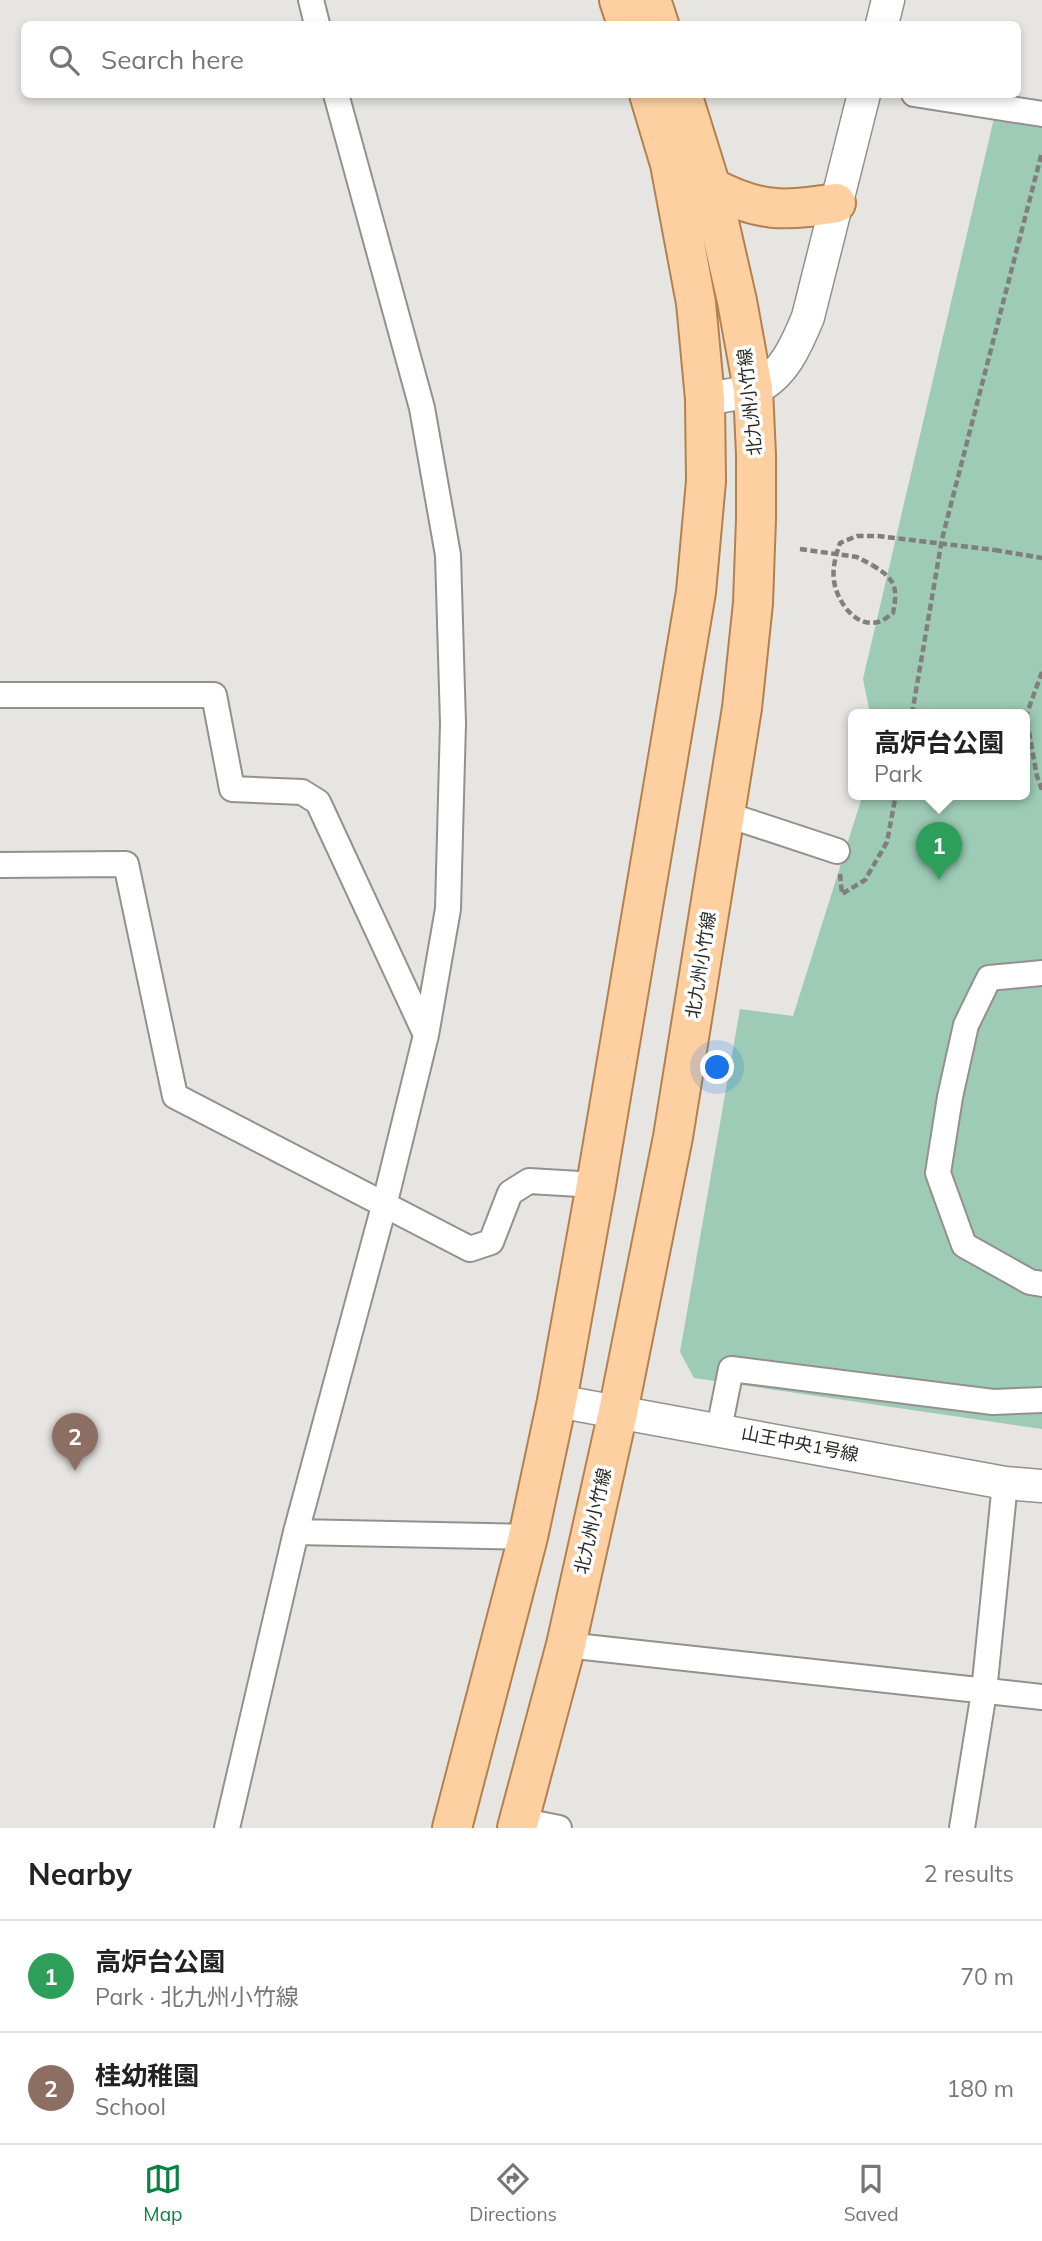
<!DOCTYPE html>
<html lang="en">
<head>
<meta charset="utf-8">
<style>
  :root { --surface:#fff; --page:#f2f2f2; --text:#222; --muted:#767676; --line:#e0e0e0; --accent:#0b8043 }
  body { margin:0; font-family:Mulish,"Noto Sans JP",sans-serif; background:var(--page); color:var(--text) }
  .you { position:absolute; left:718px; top:1068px; width:24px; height:24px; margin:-18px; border:5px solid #fff; border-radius:50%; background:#1a73e8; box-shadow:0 0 0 10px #1a73e833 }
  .badge { display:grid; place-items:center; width:46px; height:46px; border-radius:50%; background:var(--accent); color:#fff; font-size:23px; font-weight:700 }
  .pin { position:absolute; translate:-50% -58px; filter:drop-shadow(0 2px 4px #0008) }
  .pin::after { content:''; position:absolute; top:37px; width:24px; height:21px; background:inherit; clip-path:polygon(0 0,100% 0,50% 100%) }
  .popup { position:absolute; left:848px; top:709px; width:182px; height:91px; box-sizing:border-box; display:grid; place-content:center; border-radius:10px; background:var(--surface); filter:drop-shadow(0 2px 5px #0005); font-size:23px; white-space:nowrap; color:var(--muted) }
  .popup b { font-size:26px; color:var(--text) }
  .popup::after { content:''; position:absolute; left:50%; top:100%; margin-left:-14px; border:14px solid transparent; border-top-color:var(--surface) }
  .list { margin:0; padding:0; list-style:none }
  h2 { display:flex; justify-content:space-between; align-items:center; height:91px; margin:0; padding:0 28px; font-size:30px }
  h2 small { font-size:23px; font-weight:400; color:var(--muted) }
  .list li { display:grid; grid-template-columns:46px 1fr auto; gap:21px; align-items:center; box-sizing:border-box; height:112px; padding:0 28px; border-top:2px solid var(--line) }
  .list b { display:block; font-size:26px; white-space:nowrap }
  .list p { margin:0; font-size:23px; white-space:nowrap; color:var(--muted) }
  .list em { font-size:23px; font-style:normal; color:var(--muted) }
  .icon { flex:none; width:38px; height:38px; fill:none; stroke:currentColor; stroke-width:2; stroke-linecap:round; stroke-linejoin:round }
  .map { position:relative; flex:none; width:1042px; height:1828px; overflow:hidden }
  .search { position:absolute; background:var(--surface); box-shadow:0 4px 10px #0003; left:21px; right:21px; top:21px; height:77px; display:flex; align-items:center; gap:18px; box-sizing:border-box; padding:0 24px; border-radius:10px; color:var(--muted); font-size:26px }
  .sheet { height:315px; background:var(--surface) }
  nav { display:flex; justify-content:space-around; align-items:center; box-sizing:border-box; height:98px; border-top:2px solid var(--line); background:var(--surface); font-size:19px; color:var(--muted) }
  nav a { display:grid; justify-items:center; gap:4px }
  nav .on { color:var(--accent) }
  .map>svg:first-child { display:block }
</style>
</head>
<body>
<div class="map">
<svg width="1042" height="1828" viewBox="0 0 1042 1828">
  <rect width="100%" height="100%" fill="#e7e5e1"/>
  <!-- green -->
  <path fill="#9dcbb5" d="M995,114L1042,122V1429L694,1378L680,1352L740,1009L793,1016L863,794H1025V714H870L863,679Z"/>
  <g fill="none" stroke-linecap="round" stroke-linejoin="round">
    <!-- minor casing -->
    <g stroke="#93918d" stroke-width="28">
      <path id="minor" d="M311,0L317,24
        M914,94L1042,114
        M0,695H214L232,789L302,792L318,802L426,1035
        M725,814L837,851
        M0,865L126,864L175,1096L470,1249L491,1242L510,1193L529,1181L596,1185
        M1042,973L989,978L966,1025L950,1097L938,1173L964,1245L1030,1282L1042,1284
        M719,1429L731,1369L993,1402L1042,1400
        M296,1532L528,1537
        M566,1645L1042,1697
        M519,1820L559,1828
        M227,1828L296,1532L384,1206L426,1035L448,909L453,723L448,555L422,408L336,94
        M962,1828L984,1692L1005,1483"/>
    </g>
    <!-- tertiary casing -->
    <g stroke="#93918d" stroke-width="35">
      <path id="tertiary" d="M882,24L888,0
        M705,399C721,396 739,395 754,389C783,377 797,344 808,317L864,94
        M557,1401L1005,1483L1042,1486"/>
    </g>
    <!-- primary casing -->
    <g stroke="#b3814d" stroke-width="42">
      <path id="primary" d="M619,0L627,24
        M651,0L659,24
        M711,187C758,212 785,212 836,203
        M452,1828L528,1537L557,1401L596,1185L696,592L706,481L705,399L696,303L670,164L649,94
        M517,1828L566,1645L618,1412L673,1137L742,708L753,603L756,519V455L753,389L737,301L711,187L682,94"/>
    </g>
    <!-- path -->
    <path stroke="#807f7c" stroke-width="4.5" stroke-dasharray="7 3.5" stroke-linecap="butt" d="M800,549L857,557L872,565
      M995,550L1042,558
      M1042,672L1026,716L1037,776L1042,790
      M912,714L942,539L1042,152
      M840,874L842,894L865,880L887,842L896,794"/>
    <!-- minor -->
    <use href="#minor" stroke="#fff" stroke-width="24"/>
    <!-- tertiary -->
    <use href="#tertiary" stroke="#fff" stroke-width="32"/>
    <!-- primary -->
    <use href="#primary" stroke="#fed0a1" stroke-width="38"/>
    <!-- path-bridge -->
    <path stroke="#807f7c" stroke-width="4.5" stroke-dasharray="7 3.5" stroke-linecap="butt" d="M872,565C896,579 898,588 893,613C889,616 883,621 878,622C855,628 837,601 834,581C832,568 836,555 840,543L857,536H878L995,550"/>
  </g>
  <g text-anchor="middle" stroke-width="7" stroke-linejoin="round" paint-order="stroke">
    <!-- street labels -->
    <g font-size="18" fill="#292927" stroke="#fff">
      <text transform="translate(750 402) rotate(-96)" y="6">北九州小竹線</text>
      <text transform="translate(701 965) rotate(-81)" y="6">北九州小竹線</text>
      <text transform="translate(800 1444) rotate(11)" y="6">山王中央1号線</text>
      <text transform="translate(593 1521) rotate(-77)" y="6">北九州小竹線</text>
    </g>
  </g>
</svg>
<div class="you"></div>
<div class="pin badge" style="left:939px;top:880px;background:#2e9e5b">1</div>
<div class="popup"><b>高炉台公園</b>Park</div>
<div class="pin badge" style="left:75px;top:1471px;background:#8d6e63">2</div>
<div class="search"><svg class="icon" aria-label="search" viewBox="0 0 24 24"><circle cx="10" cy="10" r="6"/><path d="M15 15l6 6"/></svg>Search here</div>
</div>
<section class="sheet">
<h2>Nearby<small>2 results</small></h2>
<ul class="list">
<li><span class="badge" style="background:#2e9e5b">1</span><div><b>高炉台公園</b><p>Park · 北九州小竹線</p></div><em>70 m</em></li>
<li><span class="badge" style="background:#8d6e63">2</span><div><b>桂幼稚園</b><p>School</p></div><em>180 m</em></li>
</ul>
</section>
<nav>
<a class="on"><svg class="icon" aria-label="map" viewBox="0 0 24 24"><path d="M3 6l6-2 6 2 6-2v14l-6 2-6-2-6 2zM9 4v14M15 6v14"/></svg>Map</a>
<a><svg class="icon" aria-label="directions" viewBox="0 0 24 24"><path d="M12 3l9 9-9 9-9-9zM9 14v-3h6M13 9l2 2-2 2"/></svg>Directions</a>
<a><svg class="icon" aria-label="saved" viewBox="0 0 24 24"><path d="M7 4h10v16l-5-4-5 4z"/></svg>Saved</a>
</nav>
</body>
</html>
